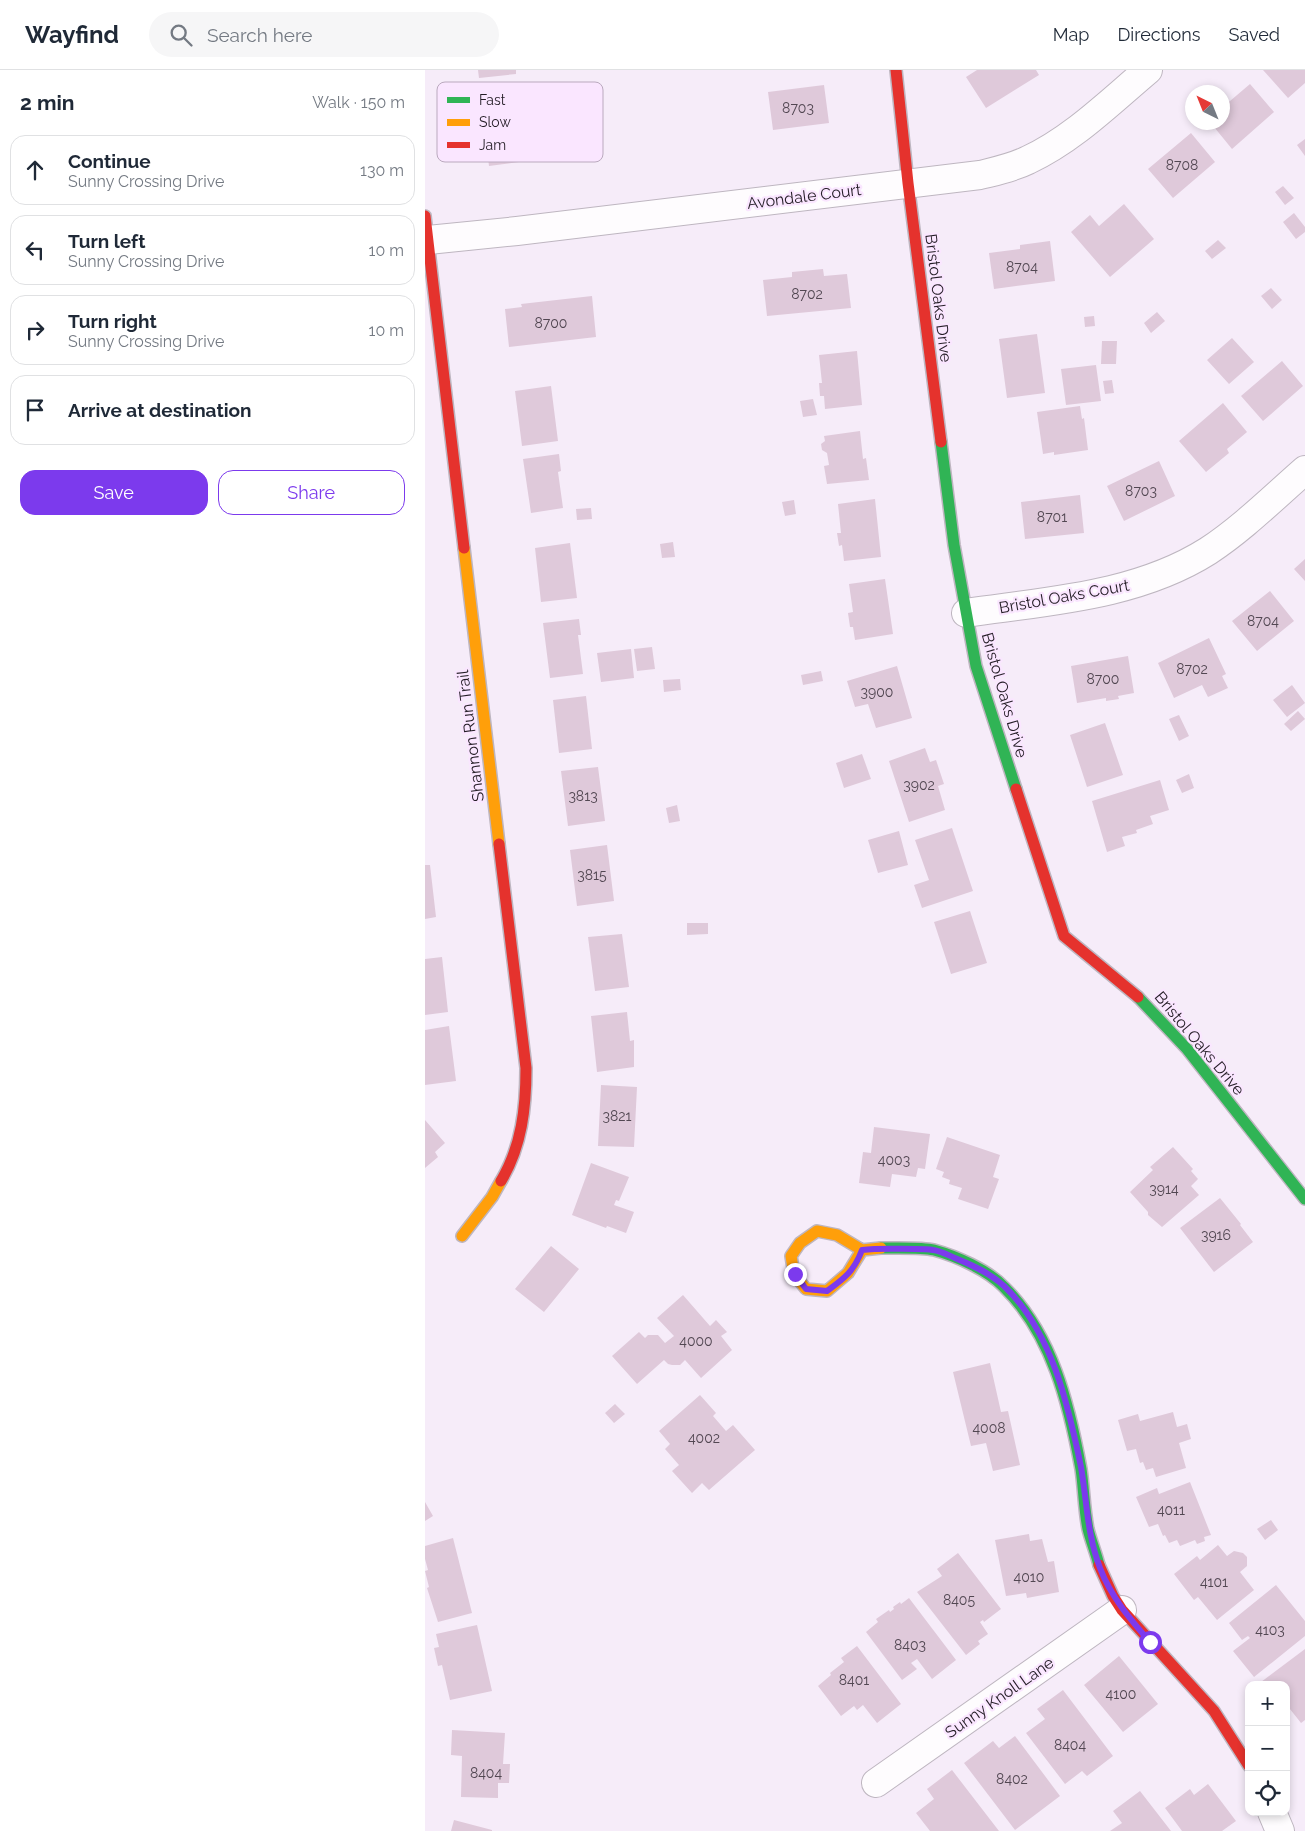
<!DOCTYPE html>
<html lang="en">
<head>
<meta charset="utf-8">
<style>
  :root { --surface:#fff; --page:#f6f6f7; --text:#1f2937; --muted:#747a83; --line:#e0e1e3; --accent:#7c3aed }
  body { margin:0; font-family:Raleway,sans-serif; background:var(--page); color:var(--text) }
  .controls { position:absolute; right:15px; bottom:15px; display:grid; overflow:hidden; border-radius:10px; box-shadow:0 2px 8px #0003 }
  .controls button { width:45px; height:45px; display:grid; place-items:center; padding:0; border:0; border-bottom:1px solid var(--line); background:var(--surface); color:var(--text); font:25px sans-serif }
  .compass { position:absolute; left:760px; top:15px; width:45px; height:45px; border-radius:50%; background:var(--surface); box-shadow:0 2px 8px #0003; rotate:317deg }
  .stop { position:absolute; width:15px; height:15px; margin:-11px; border:4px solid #7c3aed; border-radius:50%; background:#fff }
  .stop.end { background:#7c3aed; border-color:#fff; box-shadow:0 1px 5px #0008 }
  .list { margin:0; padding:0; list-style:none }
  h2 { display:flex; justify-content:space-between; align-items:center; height:65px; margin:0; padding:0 20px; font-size:21px }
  h2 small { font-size:16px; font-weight:400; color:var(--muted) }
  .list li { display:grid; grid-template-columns:32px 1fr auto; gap:15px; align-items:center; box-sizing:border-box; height:70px; margin:0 10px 10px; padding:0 10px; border:1px solid var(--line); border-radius:15px }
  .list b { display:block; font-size:19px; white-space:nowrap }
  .list p { margin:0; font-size:16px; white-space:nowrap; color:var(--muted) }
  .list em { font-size:16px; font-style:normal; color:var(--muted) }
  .actions { display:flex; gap:10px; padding:15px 20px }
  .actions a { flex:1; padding:11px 0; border:1px solid var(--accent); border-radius:15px; text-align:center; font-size:18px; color:var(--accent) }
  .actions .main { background:var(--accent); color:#fff }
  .icon { flex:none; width:28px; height:28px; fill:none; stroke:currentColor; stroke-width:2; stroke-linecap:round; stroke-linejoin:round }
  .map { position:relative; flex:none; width:880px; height:1761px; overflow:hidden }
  header { display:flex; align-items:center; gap:30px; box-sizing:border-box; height:70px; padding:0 25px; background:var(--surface); border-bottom:1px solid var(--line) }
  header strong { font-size:24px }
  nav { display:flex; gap:28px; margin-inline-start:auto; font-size:18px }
  .search { width:350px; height:45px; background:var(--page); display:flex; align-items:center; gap:12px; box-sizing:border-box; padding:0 18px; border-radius:28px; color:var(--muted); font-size:19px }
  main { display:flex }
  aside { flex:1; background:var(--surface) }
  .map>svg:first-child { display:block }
</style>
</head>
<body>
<header>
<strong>Wayfind</strong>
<div class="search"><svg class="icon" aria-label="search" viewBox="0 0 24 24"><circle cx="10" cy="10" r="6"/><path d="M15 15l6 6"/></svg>Search here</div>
<nav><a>Map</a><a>Directions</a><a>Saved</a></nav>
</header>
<main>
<aside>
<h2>2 min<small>Walk · 150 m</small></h2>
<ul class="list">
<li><svg class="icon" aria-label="ahead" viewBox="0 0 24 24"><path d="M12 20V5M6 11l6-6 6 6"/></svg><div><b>Continue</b><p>Sunny Crossing Drive</p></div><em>130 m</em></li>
<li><svg class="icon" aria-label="left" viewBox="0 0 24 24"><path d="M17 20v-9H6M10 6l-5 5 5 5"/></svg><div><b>Turn left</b><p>Sunny Crossing Drive</p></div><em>10 m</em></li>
<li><svg class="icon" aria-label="right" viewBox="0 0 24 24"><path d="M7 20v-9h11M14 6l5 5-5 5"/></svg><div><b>Turn right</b><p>Sunny Crossing Drive</p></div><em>10 m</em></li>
<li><svg class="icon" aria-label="arrive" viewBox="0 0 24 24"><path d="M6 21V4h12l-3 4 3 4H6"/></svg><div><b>Arrive at destination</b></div></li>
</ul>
<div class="actions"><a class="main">Save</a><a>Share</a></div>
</aside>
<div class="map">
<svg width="880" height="1761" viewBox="0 0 880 1761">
  <rect width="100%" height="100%" fill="#f6ecf9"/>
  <!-- building -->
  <path fill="#dfc9da" d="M53,0H91V4L54,8Z
    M552,0H611L614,5L561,38L541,7Z
    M838,0H880V13L863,28Z
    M825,14L849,42L807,79L785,52H798V37Z
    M399,15L404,53L348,60L343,22Z
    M94,34L101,91L64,96L57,38Z
    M766,63L790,92L748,128L723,99Z
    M880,69V86L872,75Z
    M858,116L869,128L860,135L850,122Z
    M699,134L729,169L685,207L646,162L665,145L674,156Z
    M869,143L880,157V162L871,169L858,152Z
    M793,170L801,178L787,189L780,181Z
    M625,171L630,211L569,219L564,183L595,179V175Z
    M398,199L399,206L422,204L426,238L342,246L338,210L367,207V202Z
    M846,218L857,230L847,239L836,226Z
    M167,226L171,267L84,277L80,239L97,237L96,234Z
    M732,242L740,251L726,263L719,253Z
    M669,246L670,256L660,257L659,247Z
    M612,264L620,323L582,328L574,269Z
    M807,268L829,292L804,314L782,290Z
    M677,271H692L691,294H676Z
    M432,281L437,335L400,339L399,326H395L394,313H397L394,285Z
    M857,291L878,316L838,351L816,326Z
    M671,295L676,331L641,335L636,299Z
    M687,310L689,323L680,324L678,311Z
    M126,316L133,371L97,376L90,321Z
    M388,329L392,345L378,347L375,331Z
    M798,333L822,362L802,379L804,383L781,402L754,371Z
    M655,336L657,349L659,348L663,380L629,385V382L618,384L612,342Z
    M435,361L438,389L441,388L444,410L402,414L399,396L404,395L402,383L397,380L396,374L400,371L399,366Z
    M134,384L136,401L133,402L138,438L106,443L98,389Z
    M734,391L750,426L699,451L682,416Z
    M655,425L659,463L600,469L596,432Z
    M450,429L456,487L419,491L417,475L414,476L412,463H416L413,434Z
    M369,430L371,444L360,446L357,432Z
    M166,438L167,449L152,450L151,439Z
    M248,472L250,487L237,488L235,474Z
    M145,473L152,528L116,532L110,478Z
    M880,489V511L869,499Z
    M460,509L468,564L430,570L428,557H425L423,543L428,542L424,514Z
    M845,521L869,551L832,581L807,551Z
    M154,549L156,565H153L158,604L125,608L118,553Z
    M784,568L801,604L797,606L803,618L783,627L777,615L749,628L733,593Z
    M227,577L230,599L212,601L209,579Z
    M206,579L209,608L176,612L172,583Z
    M703,586L709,623L693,626L694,629L681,631V628L652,633L646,596Z
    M472,596L487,648L451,658L443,634L430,637L422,611Z
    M396,601L398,611L378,615L376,605Z
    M255,609L256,620L239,622L238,610Z
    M867,615L880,633L862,647L848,630Z
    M161,626L167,679L134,683L128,630Z
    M873,641L880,649L866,661L859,654Z
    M754,645L764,666L754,671L744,649Z
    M680,653L698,705L662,717L645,665Z
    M500,678L505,692L511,690L519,714L513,716L520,740L484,752L464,691Z
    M437,684L446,709L419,718L411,693Z
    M173,697L180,751L143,756L136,701Z
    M764,704L769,718L757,723L751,710Z
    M735,710L744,740L725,746L728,754L711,760L712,763L697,767L700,776L682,782L667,731Z
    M252,735L255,751L244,753L241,738Z
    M527,758L548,821L497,838L489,815L504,810L490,770Z
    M474,761L483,795L453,803L443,770Z
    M182,775L189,831L152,836L145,780Z
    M0,795H5L11,847L0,849Z
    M545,841L562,893L526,904L509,852Z
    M262,853H283V864L262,865Z
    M197,864L204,917L170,921L163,867Z
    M17,887L23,942L0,945V889Z
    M202,942L205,971L209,970V997L172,1002L166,946Z
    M24,956L31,1011L0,1015V960Z
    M176,1015L212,1017L209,1077L173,1076Z
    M0,1050L20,1073L10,1082L13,1087L0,1098Z
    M449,1057L505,1064L500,1099L493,1098L491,1107L467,1104L465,1117L434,1113L438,1082L446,1083Z
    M522,1067L575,1085L568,1107L574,1109L563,1139L533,1129L537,1118L524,1114L525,1110L517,1107L519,1102L511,1099Z
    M748,1077L768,1099L766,1101L773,1109L766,1116L774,1125L737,1157L723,1145V1142L705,1122L728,1100L725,1097Z
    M166,1093L204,1107L194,1131L191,1130L189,1135L209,1142L201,1163L182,1156L181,1158L147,1145Z
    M795,1128L816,1154L815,1155L828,1172L789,1202L755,1158Z
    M126,1176L154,1199L119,1242L90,1219Z
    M258,1225L285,1256L291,1250L302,1262L296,1266L307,1280L276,1308L260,1290L255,1295H247L243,1294L239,1290L212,1314L187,1286L214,1262L220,1268L223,1265H233L240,1273L249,1266L232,1248Z
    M565,1293L576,1342L583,1341L595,1395L568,1401L561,1373L546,1376L528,1302Z
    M275,1325L291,1343L288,1346L301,1361L308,1355L330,1380L284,1420L277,1413L267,1423L247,1401L254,1395L240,1379L245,1374L234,1361Z
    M190,1334L200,1344L189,1353L180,1343Z
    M748,1342L752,1357L762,1354L766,1369L754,1373L761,1398L731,1407L728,1398L721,1400L718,1392L715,1393L711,1379L702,1381L693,1350L713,1344L715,1351Z
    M765,1412L786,1465L779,1467L780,1471L772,1474L770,1470L755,1476L752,1470L744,1473L740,1465L738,1466L733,1454L724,1457L711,1427L732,1418L734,1424Z
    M0,1432L8,1446L0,1451Z
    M846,1450L853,1460L840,1470L832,1459Z
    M604,1464L605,1471L617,1469L623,1492L629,1491L634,1522L602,1528L601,1523L581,1526L570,1470Z
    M28,1468L47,1543L13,1552L2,1518L4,1517L0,1501L3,1500L0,1489V1476Z
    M793,1475L802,1486L809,1481L818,1483L822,1487V1496L815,1502L829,1520L792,1550L773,1527L769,1530L749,1504L772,1486L775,1490Z
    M533,1483L576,1539L559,1552L558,1550L555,1552L563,1564L553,1571L555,1574L541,1585L492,1522L517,1506L512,1499Z
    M851,1515L880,1551V1566L829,1607L808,1581L825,1568L823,1566L817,1570L804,1553Z
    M484,1528L531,1590L507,1609L492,1589L486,1593L492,1599L477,1610L441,1562L453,1552L451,1549L464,1540L465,1542L469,1539L468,1537L475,1532L476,1534Z
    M52,1555L67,1621L25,1630L17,1595L13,1596L9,1578L14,1577L11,1564Z
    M432,1576L476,1634L452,1653L438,1635L432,1640L429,1636L416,1646L393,1616L406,1605L405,1603L419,1592L416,1588Z
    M880,1579V1650L876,1653L861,1634V1615H832Z
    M694,1586L733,1634L698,1662L659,1615Z
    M638,1620L688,1686L662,1706L657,1701L640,1714L601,1663L620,1649L612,1639Z
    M27,1660L80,1663L78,1694H85L84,1713H73V1728L36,1727L37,1686L26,1685Z
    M590,1666L635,1726L590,1760L539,1693L568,1671L574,1678Z
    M527,1700L574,1761H505L491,1743L509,1729L502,1719Z
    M783,1714L811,1751L797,1761H757L740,1738L765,1719L769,1725Z
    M715,1721L746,1761H685L697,1753L688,1741Z
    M29,1750L67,1760V1761H26Z"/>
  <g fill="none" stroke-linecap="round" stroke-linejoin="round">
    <!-- street casing -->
    <g stroke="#beb6c0" stroke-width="30">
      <path id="street" d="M3,170L92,161L555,105C571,101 587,98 603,90C648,69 685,32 723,0
        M541,543C623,531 712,526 783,481C818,458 849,427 880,400
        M451,1713L697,1540
        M847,1742L855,1761"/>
    </g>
    <!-- fast casing -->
    <g stroke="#beb6c0" stroke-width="14">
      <path id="fast" d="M516,372L529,475L551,596L591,719
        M713,927L762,979L880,1129
        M456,1178C470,1178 497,1177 509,1180C531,1186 563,1200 579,1217C627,1264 644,1334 656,1399C659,1419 659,1439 663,1459C666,1471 671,1483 674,1495"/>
    </g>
    <!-- slow casing -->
    <g stroke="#beb6c0" stroke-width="14">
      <path id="slow" d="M39,478L74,774
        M37,1166L67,1127L76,1111
        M437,1180L423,1203L402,1221L381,1219L369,1204L366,1186L375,1173L392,1161L412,1165L437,1180L456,1178"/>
    </g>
    <!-- jam casing -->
    <g stroke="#beb6c0" stroke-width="14">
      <path id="jam" d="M471,0L483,113L516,372
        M0,146L39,478
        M591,719L639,866L713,927
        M74,774L101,998C101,1037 97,1076 76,1111
        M674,1495L688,1526L697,1540L789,1641L824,1696"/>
    </g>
    <!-- street -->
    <use href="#street" stroke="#fefcfe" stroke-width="28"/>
    <!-- fast -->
    <use href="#fast" stroke="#30b455" stroke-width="11"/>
    <!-- slow -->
    <use href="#slow" stroke="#ff9f0a" stroke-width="11"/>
    <!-- jam -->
    <use href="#jam" stroke="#e5322d" stroke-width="11"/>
  </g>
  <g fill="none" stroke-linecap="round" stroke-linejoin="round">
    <!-- route -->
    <path stroke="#7c3aed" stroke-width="6" d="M370,1204L381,1219L402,1221C420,1208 429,1201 437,1180C454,1178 472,1179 490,1179C496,1179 503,1179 508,1180C516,1181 523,1185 530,1188C547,1195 565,1203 579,1216C627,1262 643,1334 656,1397C662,1432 662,1464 675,1498C686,1527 705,1549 725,1572"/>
  </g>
  <g text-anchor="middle" stroke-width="4.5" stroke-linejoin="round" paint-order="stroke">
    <!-- number labels -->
    <g font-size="14" fill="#524752">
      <text x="373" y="43">8703</text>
      <text x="757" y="100">8708</text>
      <text x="597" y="202">8704</text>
      <text x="382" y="229">8702</text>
      <text x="126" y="258">8700</text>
      <text x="716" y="426">8703</text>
      <text x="627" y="452">8701</text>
      <text x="838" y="556">8704</text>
      <text x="767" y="604">8702</text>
      <text x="678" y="614">8700</text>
      <text x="452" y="627">3900</text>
      <text x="494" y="720">3902</text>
      <text x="158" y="731">3813</text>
      <text x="167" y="810">3815</text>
      <text x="192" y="1051">3821</text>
      <text x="469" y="1095">4003</text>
      <text x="739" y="1124">3914</text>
      <text x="791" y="1170">3916</text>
      <text x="271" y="1276">4000</text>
      <text x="564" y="1363">4008</text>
      <text x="279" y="1373">4002</text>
      <text x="746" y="1445">4011</text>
      <text x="604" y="1512">4010</text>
      <text x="789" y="1517">4101</text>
      <text x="534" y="1535">8405</text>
      <text x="845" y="1565">4103</text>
      <text x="485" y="1580">8403</text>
      <text x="429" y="1615">8401</text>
      <text x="696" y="1629">4100</text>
      <text x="645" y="1680">8404</text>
      <text x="61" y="1708">8404</text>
      <text x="587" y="1714">8402</text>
    </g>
    <!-- street labels -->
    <g font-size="16" fill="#231c25" stroke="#fae6ff">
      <text transform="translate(379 126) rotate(-7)" y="6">Avondale Court</text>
      <text transform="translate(514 228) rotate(83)" y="6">Bristol Oaks Drive</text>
      <text transform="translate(639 526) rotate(-10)" y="6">Bristol Oaks Court</text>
      <text transform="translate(580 625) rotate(74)" y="6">Bristol Oaks Drive</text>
      <text transform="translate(45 666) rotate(-97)" y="6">Shannon Run Trail</text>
      <text transform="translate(775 973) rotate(50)" y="6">Bristol Oaks Drive</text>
      <text transform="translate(574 1627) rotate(-35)" y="6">Sunny Knoll Lane</text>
    </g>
  </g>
  <!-- legend -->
  <rect x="12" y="12" width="166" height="80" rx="8" fill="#fae6ff" stroke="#baa9be" stroke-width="1"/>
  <rect x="22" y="27" width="23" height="6" fill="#30b455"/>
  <rect x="22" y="49" width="23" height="7" fill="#ff9f0a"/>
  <rect x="22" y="72" width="23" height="6" fill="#e5322d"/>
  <g font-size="14" fill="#231c25">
    <text x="54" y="35">Fast</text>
    <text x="54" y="57">Slow</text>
    <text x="54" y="80">Jam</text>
  </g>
</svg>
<div class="controls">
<button>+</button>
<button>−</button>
<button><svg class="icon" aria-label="locate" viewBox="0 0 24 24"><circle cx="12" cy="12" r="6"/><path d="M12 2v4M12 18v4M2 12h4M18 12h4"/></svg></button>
</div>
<svg class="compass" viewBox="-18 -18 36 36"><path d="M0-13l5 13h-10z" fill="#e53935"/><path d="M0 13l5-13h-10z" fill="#747a83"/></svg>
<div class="stop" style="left:725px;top:1572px"></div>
<div class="stop end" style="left:370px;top:1204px"></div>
</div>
</main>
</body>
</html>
